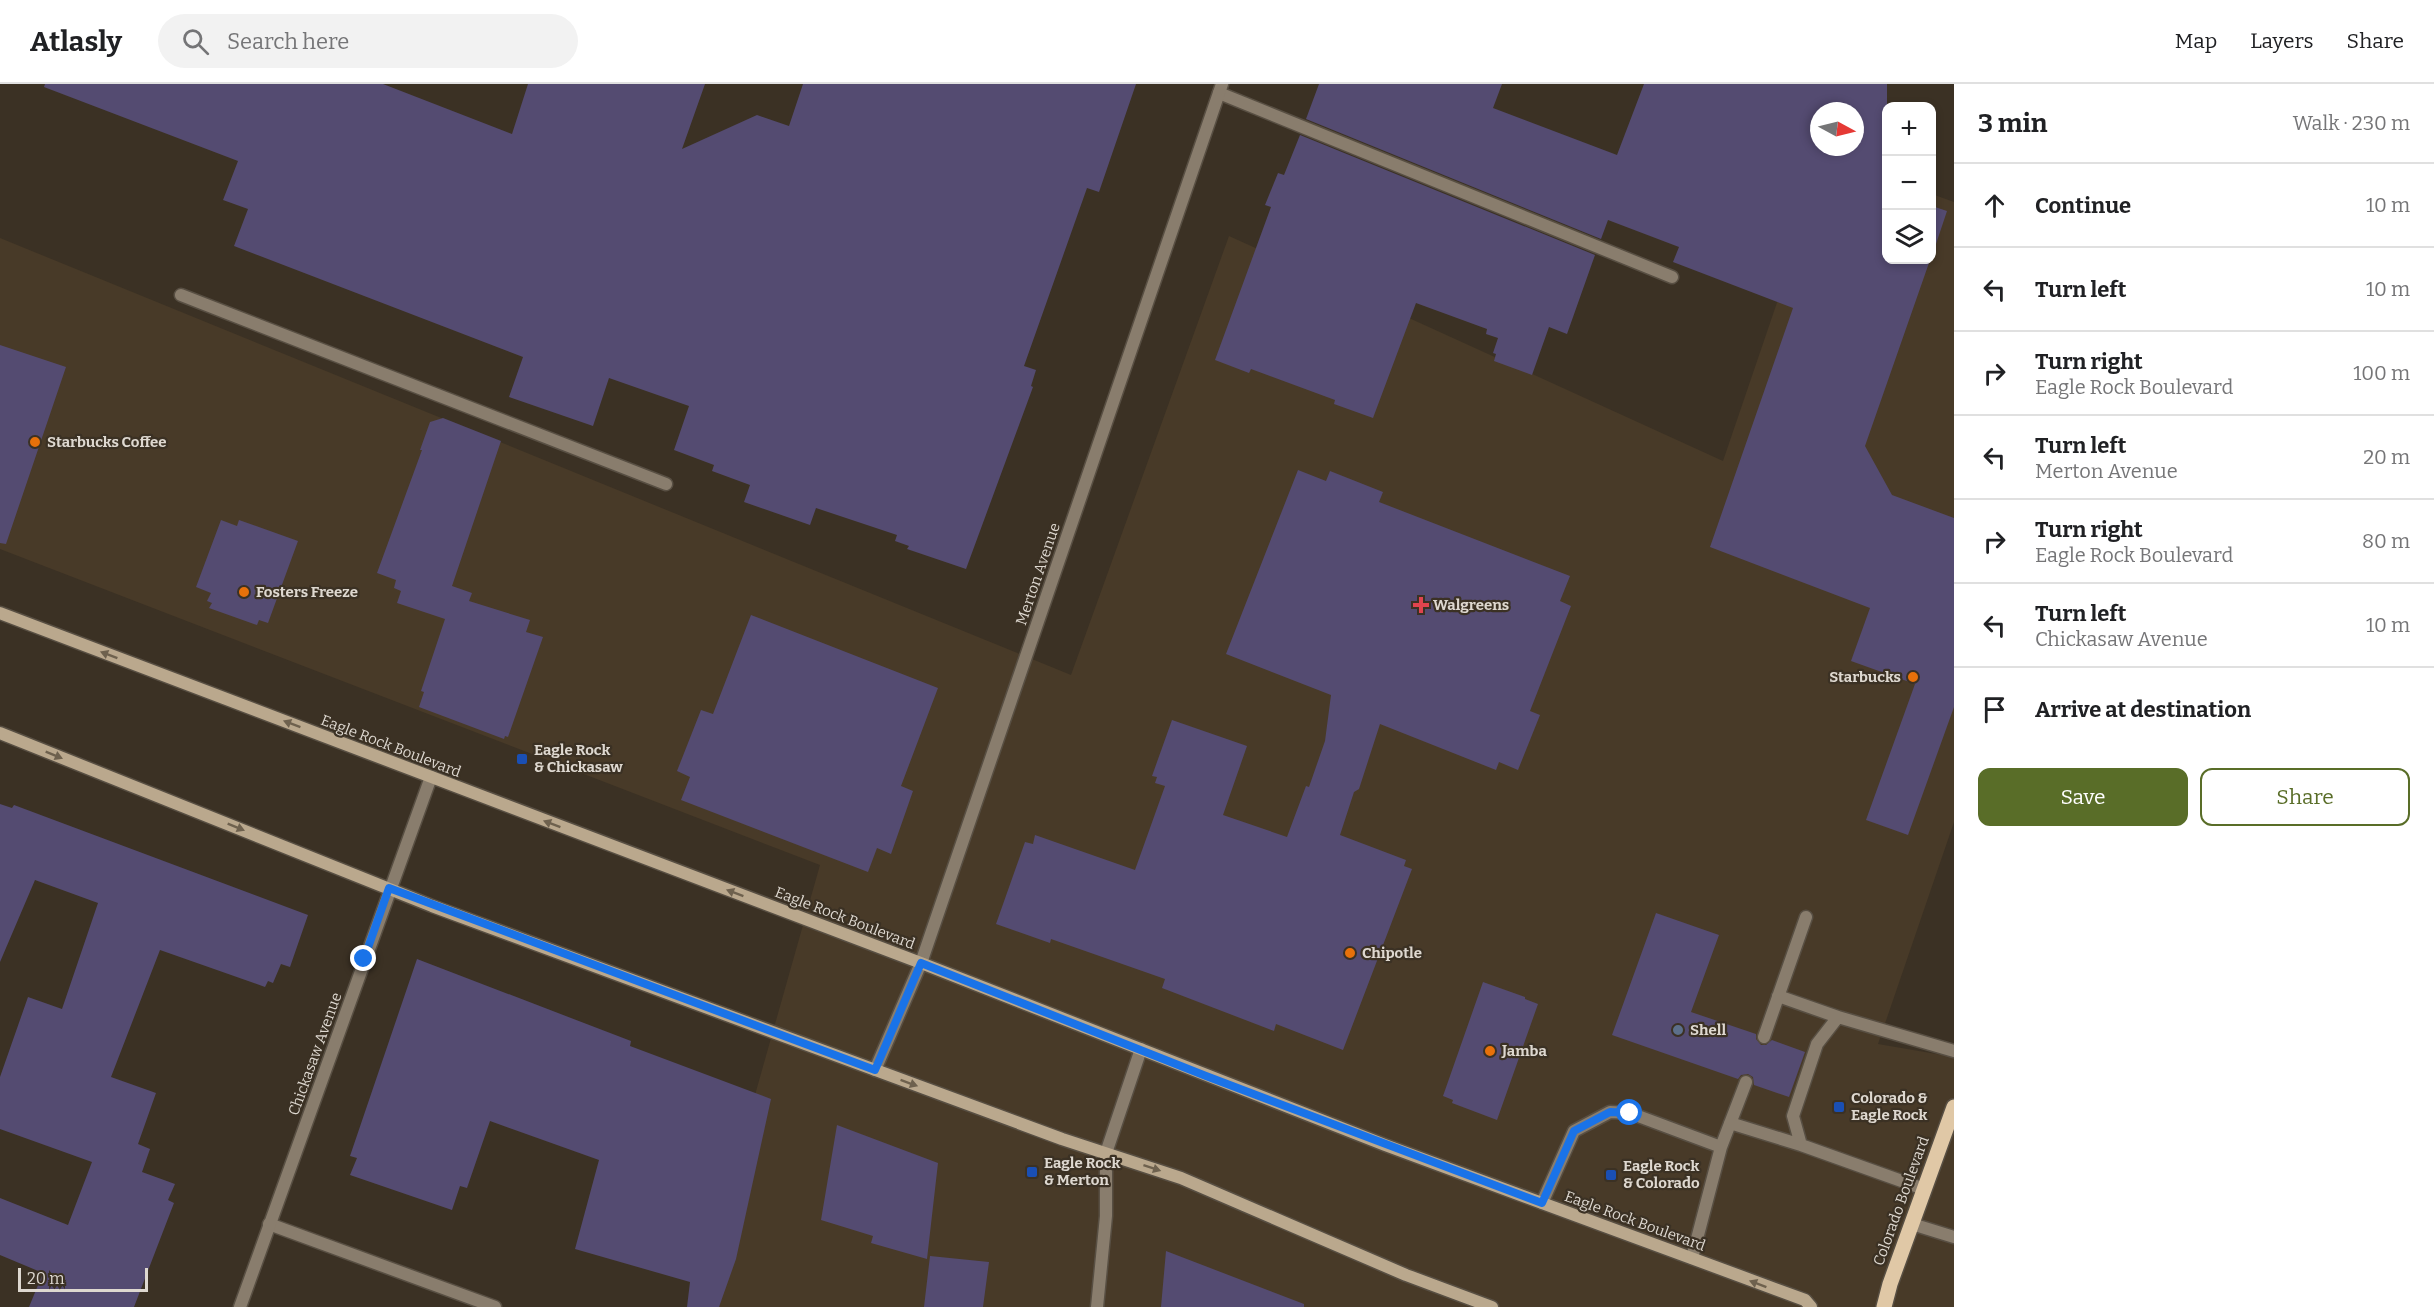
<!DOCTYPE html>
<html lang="en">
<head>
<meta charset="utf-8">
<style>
  :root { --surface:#fff; --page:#f2f2f2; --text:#202124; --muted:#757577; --line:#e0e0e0; --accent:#596d28 }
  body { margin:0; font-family:Bitter,serif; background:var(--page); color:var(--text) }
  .controls { position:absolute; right:18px; top:18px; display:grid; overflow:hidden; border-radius:12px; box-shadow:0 3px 9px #0003 }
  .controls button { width:54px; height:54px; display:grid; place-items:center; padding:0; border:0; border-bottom:2px solid var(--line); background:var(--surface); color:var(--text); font:30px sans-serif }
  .compass { position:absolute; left:1810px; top:18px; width:54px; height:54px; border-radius:50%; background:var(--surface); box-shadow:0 3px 9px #0003; rotate:97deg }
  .scale { position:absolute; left:18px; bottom:15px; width:130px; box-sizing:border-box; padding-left:6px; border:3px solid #ded8d0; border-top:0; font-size:16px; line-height:21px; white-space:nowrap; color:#ded8d0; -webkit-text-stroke:4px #3b3124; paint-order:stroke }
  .stop { position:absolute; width:18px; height:18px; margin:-14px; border:4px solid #1a73e8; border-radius:50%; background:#fff }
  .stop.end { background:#1a73e8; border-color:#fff; box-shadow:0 2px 6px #0008 }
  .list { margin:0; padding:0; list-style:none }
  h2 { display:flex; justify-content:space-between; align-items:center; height:78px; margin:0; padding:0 24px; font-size:26px }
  h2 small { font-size:20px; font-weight:400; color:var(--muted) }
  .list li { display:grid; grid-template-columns:39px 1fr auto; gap:18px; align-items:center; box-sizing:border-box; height:84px; padding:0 24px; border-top:2px solid var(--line) }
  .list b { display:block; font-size:22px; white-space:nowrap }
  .list p { margin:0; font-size:20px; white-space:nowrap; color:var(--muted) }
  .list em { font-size:20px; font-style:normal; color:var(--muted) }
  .actions { display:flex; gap:12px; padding:18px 24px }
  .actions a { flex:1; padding:14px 0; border:2px solid var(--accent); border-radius:12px; text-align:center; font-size:21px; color:var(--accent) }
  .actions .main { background:var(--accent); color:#fff }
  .icon { flex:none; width:33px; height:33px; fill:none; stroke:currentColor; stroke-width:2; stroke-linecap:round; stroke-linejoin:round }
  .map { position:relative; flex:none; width:1954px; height:1223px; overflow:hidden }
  header { display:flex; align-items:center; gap:36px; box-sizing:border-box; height:84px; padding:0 30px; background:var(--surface); border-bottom:2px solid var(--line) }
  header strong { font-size:28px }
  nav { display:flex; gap:33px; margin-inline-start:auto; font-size:21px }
  .search { width:420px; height:54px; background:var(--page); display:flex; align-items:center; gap:15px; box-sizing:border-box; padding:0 21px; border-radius:33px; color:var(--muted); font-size:22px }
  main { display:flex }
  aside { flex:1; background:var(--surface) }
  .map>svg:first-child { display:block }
</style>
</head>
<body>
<header>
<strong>Atlasly</strong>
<div class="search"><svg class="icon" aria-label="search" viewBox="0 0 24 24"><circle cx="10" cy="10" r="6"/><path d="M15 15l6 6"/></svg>Search here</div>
<nav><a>Map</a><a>Layers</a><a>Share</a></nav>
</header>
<main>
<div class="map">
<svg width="1954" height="1223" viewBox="0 0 1954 1223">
  <rect width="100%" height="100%" fill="#3b3124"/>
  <!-- built -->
  <path fill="#483a28" d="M1827,72L1886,176H1932V110L1954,118V738L1878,960L1954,973V1223H695L820,781L0,465V154L1071,591L1229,152L1723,377Z"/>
  <!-- building -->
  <path fill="#544b71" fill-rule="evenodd" d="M45,0H383L512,50L528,0H705L682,65L757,31L789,42L803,0H1136L1099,108L1087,104L1024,282L1036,286L1031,302L1033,303L966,485L907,465L909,462L895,457L897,451L816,424L810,441L744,418L750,401L712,387L714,381L674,366L689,322L609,294L593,342L509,313L523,273L234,162L248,125L223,116L238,77L44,3Z
    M1319,0H1502L1493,24L1617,71L1644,0H1887V176H1930L1865,362L1892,411L1954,434V623L1908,751L1866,736L1915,600L1851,577L1870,524L1710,463L1793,224L1673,178L1679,163L1608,136L1601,155L1306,35ZM1819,27H1855V63H1819Z
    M1300,51L1595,171L1567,250L1549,243L1532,291L1494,277L1496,270L1493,269L1498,254L1486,250L1487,245L1416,219L1373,334L1334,320L1335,316L1251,285L1249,289L1215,276L1271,123L1265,121L1278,89L1284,91Z
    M1932,122L1947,127L1932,172Z
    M0,261L66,283L6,460L0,459Z
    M443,334L501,357L452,502L472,509L469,517L530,536L526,548L543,553L508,653L505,652L504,655L419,623L424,608L421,607L445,535L397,519L401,507L394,504L396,496L377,489L422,366H420L430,338Z
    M1298,386L1326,397L1330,387L1383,408L1379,418L1570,492L1560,517L1571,522L1530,627L1540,631L1518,686L1499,678L1496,686L1380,640L1359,705L1354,708L1340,751L1406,776L1404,782L1412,785L1343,966L1276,940L1274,947L1162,904L1165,895L1051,855L1050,859L996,840L1025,758L1033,760L1035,751L1135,786L1165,702L1155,699L1157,693L1152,692L1172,636L1247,662L1223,731L1287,753L1306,702L1309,703L1325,657L1331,611L1226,570Z
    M221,436L237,442L239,436L298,457L268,539L259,536L257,541L209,524L212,519L207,517L211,509L196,503Z
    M751,531L938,604L901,702L913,707L891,770L877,764L868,788L681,716L690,693L677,687L701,626L713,630Z
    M0,720L12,724L14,721L308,831L290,883L281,880L273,899L268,897L265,903L160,866L111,993L156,1009L138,1060L150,1065L142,1088L175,1100L168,1116L174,1119L134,1223H29L43,1189L0,1171V1114L68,1141L92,1078L0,1045V993L28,913L62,925L98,819L35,796L0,878Z
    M1656,829L1719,851L1691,928L1756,950V955L1761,961H1766L1772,956L1805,968L1789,1013L1754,1001L1753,993L1748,990L1741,991L1738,995L1612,951Z
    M417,875L631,957L630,962L771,1015L736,1175L719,1223H687L690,1198L575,1165L599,1076L490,1037L467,1104L460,1102L452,1126L350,1091L357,1074L350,1072Z
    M1483,898L1525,913V915L1538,920L1497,1036L1452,1019L1453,1016L1443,1012Z
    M837,1041L938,1079L927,1175L871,1159L873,1152L821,1136Z
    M1166,1167L1304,1220V1223H1161Z
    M930,1172L989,1178L983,1223H924Z"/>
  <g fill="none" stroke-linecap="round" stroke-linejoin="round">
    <!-- lane casing -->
    <g stroke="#584f43" stroke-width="15">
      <path id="lane" d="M1219,9L1672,193
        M181,211L666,400
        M1778,912L1838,933
        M1764,953L1806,833
        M1730,1039L1801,1061
        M1924,1105L1801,1061L1793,1032L1817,960L1838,933L1954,967
        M1542,1119L1574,1047L1610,1028L1630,1029L1721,1063
        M269,1140L495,1223
        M1912,1140L1954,1153
        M1692,1174L1721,1063L1746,998"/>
    </g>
    <!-- street casing -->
    <g stroke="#584f43" stroke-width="15">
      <path id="street" d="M875,986L921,879L1222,0
        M240,1223L431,693
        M1097,1223L1106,1132V1069L1141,965"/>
    </g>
    <!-- secondary casing -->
    <g stroke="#584f43" stroke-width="15">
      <path id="secondary" d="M0,529L921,879L1385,1061L1805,1216L1811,1223
        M0,649L432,822L1062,1055L1181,1094L1406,1191L1492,1223"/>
    </g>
    <!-- primary casing -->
    <g stroke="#584f43" stroke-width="18">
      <path id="primary" d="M1884,1223L1890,1200L1954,1023"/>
    </g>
    <!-- lane -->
    <use href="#lane" stroke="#897d6d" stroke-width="12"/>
    <!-- street -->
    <use href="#street" stroke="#897d6d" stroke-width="12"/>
    <!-- secondary -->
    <use href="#secondary" stroke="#baa88d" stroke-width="12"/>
    <!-- primary -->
    <use href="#primary" stroke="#e0c8a6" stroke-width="15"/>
  </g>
  <!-- one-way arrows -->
  <defs><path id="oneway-solid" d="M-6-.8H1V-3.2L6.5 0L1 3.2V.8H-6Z" transform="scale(1.5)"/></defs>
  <g fill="#6e614e">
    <use href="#oneway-solid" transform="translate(109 571) rotate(-159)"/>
    <use href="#oneway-solid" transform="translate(292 640) rotate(-159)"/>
    <use href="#oneway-solid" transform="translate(54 671) rotate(22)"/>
    <use href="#oneway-solid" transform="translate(552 740) rotate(-159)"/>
    <use href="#oneway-solid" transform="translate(236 743) rotate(22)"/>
    <use href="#oneway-solid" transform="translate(735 809) rotate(-159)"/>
    <use href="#oneway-solid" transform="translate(909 999) rotate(20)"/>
    <use href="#oneway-solid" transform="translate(1152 1084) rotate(18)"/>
    <use href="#oneway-solid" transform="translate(1758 1200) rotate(-159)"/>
  </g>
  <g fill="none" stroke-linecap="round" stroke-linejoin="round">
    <!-- route -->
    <path stroke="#1a73e8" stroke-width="8" d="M364,875L389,804L875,986L921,879L1206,992L1542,1119L1574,1047L1610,1028L1630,1029"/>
  </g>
  <!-- markers -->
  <g fill="#e8710a" stroke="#3b3124" stroke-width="2">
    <circle cx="35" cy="358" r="6"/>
    <circle cx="244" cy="508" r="6"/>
    <circle cx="1913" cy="593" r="6"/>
    <circle cx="1350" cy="869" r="6"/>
    <circle cx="1490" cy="967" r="6"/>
  </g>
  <path fill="#e0444e" stroke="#3b3124" stroke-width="2" d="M1418 512h6v6h6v6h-6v6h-6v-6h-6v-6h6z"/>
  <g fill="#1a4fb4" stroke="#3b3124" stroke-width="2">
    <rect x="516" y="669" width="12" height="12" rx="3"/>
    <rect x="1833" y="1017" width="12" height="12" rx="3"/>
    <rect x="1026" y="1082" width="12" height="12" rx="3"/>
    <rect x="1605" y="1085" width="12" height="12" rx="3"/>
  </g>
  <circle fill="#5c6f8a" stroke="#3b3124" stroke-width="2" cx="1678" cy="946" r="6"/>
  <g text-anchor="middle" stroke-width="4.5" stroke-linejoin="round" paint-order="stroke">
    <!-- poi labels -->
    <g font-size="15" font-weight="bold" fill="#ded8d0" stroke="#3b3124" text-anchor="start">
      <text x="47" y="363">Starbucks Coffee</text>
      <text x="256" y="513">Fosters Freeze</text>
      <text x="1433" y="526">Walgreens</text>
      <text x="1901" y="598" text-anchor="end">Starbucks</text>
      <text x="534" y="671">Eagle Rock<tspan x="534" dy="17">&amp; Chickasaw</tspan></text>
      <text x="1362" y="874">Chipotle</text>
      <text x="1690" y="951">Shell</text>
      <text x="1502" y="972">Jamba</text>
      <text x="1851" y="1019">Colorado &amp;<tspan x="1851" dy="17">Eagle Rock</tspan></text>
      <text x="1044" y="1084">Eagle Rock<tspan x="1044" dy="17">&amp; Merton</tspan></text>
      <text x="1623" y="1087">Eagle Rock<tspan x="1623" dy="17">&amp; Colorado</tspan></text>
    </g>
    <!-- street labels -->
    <g font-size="15" fill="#ded8d0" stroke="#3b3124">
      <text transform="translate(1038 490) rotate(-71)" y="5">Merton Avenue</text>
      <text transform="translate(391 662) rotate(21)" y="5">Eagle Rock Boulevard</text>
      <text transform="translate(845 834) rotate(21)" y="5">Eagle Rock Boulevard</text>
      <text transform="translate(315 970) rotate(-70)" y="5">Chickasaw Avenue</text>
      <text transform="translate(1901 1117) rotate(-70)" y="5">Colorado Boulevard</text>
      <text transform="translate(1635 1137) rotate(20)" y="5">Eagle Rock Boulevard</text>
    </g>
  </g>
</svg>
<div class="controls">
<button>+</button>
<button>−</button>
<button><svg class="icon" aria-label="layers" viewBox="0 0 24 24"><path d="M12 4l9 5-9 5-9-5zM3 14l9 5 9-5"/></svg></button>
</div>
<svg class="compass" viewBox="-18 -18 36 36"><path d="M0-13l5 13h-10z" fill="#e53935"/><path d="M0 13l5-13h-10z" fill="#757577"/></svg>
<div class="scale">20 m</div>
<div class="stop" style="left:1630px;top:1029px"></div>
<div class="stop end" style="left:364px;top:875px"></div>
</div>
<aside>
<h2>3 min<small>Walk · 230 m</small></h2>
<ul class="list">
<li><svg class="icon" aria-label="ahead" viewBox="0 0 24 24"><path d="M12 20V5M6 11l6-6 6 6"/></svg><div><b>Continue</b></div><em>10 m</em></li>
<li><svg class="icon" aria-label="left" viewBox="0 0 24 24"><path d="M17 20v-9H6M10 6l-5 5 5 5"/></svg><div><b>Turn left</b></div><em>10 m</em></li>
<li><svg class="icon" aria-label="right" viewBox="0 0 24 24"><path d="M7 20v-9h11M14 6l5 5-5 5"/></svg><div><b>Turn right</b><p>Eagle Rock Boulevard</p></div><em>100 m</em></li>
<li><svg class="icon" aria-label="left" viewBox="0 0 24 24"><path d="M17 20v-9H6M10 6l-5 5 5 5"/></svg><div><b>Turn left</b><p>Merton Avenue</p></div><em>20 m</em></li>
<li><svg class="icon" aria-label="right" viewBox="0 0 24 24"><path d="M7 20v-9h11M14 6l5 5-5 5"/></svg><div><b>Turn right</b><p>Eagle Rock Boulevard</p></div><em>80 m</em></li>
<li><svg class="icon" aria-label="left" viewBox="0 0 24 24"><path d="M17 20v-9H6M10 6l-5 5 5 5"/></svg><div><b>Turn left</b><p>Chickasaw Avenue</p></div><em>10 m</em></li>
<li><svg class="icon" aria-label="arrive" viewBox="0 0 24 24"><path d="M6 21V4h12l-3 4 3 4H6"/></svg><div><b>Arrive at destination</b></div></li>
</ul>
<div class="actions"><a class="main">Save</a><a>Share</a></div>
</aside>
</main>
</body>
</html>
